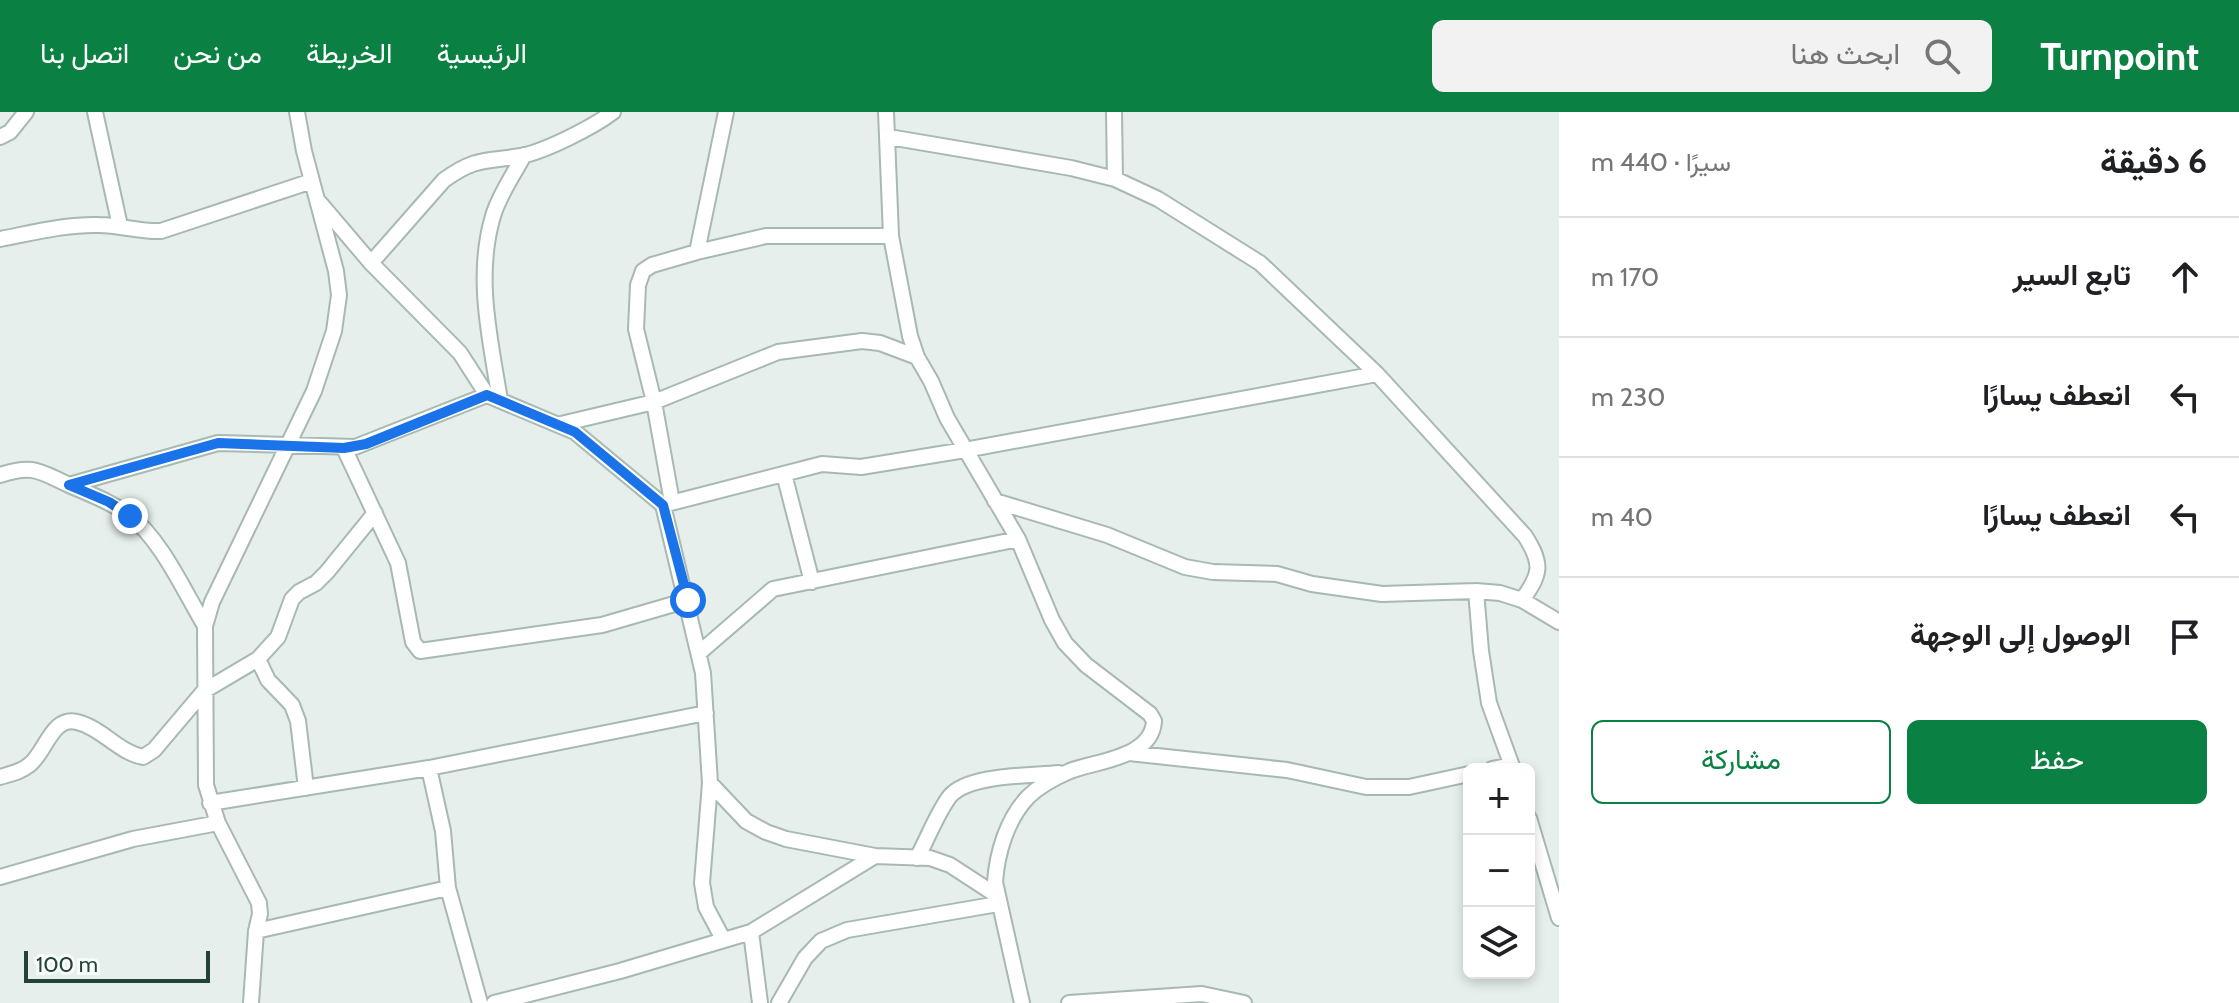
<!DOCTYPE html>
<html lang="ar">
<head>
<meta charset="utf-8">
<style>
  :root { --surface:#fff; --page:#f2f2f2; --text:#202124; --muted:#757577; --line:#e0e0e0; --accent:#0b8043 }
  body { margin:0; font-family:Cabin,Vazirmatn,sans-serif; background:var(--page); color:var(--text); direction:rtl }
  .controls { position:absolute; right:24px; bottom:24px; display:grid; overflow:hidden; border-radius:12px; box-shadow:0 4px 12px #0003 }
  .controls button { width:72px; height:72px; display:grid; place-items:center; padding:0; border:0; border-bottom:2px solid var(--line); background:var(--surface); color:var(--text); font:40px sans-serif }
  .scale { position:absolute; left:24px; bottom:20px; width:186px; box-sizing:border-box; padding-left:8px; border:4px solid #24423a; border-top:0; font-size:22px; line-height:28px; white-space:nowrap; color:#24423a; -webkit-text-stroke:6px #f7fbf9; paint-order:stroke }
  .stop { position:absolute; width:24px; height:24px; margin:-18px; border:6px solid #1a73e8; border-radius:50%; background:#fff }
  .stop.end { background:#1a73e8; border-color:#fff; box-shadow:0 2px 8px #0008 }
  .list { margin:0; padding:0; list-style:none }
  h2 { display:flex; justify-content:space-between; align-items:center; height:104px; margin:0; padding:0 32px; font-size:34px }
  h2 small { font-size:26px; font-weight:400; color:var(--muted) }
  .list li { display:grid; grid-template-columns:52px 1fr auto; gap:24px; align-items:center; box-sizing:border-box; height:120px; padding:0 32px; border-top:2px solid var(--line) }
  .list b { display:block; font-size:30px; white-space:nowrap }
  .list em { font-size:26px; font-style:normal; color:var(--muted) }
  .actions { display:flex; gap:16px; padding:24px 32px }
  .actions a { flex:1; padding:18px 0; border:2px solid var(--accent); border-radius:12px; text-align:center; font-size:28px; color:var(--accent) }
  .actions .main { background:var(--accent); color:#fff }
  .icon { flex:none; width:44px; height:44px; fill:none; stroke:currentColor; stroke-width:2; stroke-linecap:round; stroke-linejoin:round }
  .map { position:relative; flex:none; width:1559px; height:891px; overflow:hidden; direction:ltr }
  header { display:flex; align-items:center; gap:48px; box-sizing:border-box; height:112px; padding:0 40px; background:var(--accent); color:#fff }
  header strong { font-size:38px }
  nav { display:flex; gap:44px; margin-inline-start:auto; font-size:28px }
  .search { width:560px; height:72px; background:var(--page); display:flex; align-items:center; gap:20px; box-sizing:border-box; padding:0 28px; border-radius:12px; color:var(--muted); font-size:30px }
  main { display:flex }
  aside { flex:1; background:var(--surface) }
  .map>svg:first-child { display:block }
</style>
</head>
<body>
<header>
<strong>Turnpoint</strong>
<div class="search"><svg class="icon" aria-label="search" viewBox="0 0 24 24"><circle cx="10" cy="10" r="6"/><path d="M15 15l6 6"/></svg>ابحث هنا</div>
<nav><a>الرئيسية</a><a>الخريطة</a><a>من نحن</a><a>اتصل بنا</a></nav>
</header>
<main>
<aside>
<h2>6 دقيقة<small>سيرًا · 440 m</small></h2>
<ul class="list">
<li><svg class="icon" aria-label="ahead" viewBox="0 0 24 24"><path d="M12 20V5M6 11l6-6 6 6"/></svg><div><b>تابع السير</b></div><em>170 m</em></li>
<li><svg class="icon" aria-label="left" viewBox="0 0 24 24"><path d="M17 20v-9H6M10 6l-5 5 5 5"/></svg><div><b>انعطف يسارًا</b></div><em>230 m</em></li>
<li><svg class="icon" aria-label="left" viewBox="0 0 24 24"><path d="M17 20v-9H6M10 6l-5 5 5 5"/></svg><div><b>انعطف يسارًا</b></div><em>40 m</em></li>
<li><svg class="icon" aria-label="arrive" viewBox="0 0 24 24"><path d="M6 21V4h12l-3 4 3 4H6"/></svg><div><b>الوصول إلى الوجهة</b></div></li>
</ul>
<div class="actions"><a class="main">حفظ</a><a>مشاركة</a></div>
</aside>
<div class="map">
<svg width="1559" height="891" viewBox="0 0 1559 891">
  <rect width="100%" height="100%" fill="#e6efeb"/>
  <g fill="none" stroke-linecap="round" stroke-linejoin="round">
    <!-- street casing -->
    <g stroke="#a8b8b2" stroke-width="18">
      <path id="street" d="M95,0L120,114
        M886,0L891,124L910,224L917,245L931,269L947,306L1018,427L1052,508L1065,531L1086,553L1150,602L1154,609C1152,646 1096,649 1070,659C1056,665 1039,674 1028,685C1007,707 997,741 995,770L1022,891
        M1114,0L1115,67
        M0,25L10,20L26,0
        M889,25L1071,56L1115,67L1158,87L1260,151L1377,262L1525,424C1543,452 1541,462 1522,488
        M320,91L371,151L460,241L487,283L575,320L663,393L703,561L710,671L702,771L706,795L723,827
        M0,127C32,121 66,112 99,113C120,113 140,120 161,119L312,69
        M697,140L726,0
        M371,151L444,68C476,45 485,50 521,44C546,39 593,15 613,0
        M500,288C490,227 475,164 493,104C499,83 514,62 524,43
        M561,312L654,290L778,240L862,229L880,231L917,245
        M344,336L398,451L413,530L420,539L602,513L688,488
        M784,362L812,470
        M0,363C33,352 39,359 69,373C89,382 110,389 129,403C161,427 184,479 205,514
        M69,373L218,331L355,335L487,283
        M995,389L1107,423L1185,455L1213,460L1277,462L1312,472L1382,482L1476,479L1500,481L1522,488L1559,510
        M672,390L654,290L636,217L638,173L643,159L652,153L697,140L766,124H891
        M663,393L822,352L861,355L965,338L1377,262
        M1476,479L1481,539L1489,591L1513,657
        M699,541L773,477L1018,427
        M258,547L268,568L292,593L298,609L306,676
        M1129,641L1287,658L1366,675H1409L1469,662
        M429,656L443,719L448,776L480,891
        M1492,657L1511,653
        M0,665C10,662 21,660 29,653C45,642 52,603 77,610C102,616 118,640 143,645L154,638L204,579L258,547L278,525L292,487L299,480L316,471L327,460L375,401
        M710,671L746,709L766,720L786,727L875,744L930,746L950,753L996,783
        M210,691L429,656L706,601
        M1529,706L1559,806
        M917,746C928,726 937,701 950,684C969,662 1031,664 1059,661
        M0,765L133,727L218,711
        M256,819L448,776
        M751,820L760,891
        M251,891L256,819L260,802L259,791L218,711L206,673L205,514L212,490L314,279L334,219L339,183L336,159L304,39L297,0
        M494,891L620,859L751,820L875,744
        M779,891L805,846L821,829L847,818L998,792
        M1069,891L1202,882L1244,891"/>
    </g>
    <!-- street -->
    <use href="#street" stroke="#fff" stroke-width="14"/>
  </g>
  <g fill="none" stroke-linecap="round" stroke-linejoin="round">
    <!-- route -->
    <path stroke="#1a73e8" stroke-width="10" d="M130,404L109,390L69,373L218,331L344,336L366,332L487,283L575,320L663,393L688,488"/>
  </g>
</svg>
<div class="controls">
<button>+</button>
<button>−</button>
<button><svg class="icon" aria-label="layers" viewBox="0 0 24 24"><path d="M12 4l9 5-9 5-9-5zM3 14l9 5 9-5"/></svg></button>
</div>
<div class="scale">100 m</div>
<div class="stop" style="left:688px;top:488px"></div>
<div class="stop end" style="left:130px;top:404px"></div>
</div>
</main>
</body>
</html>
